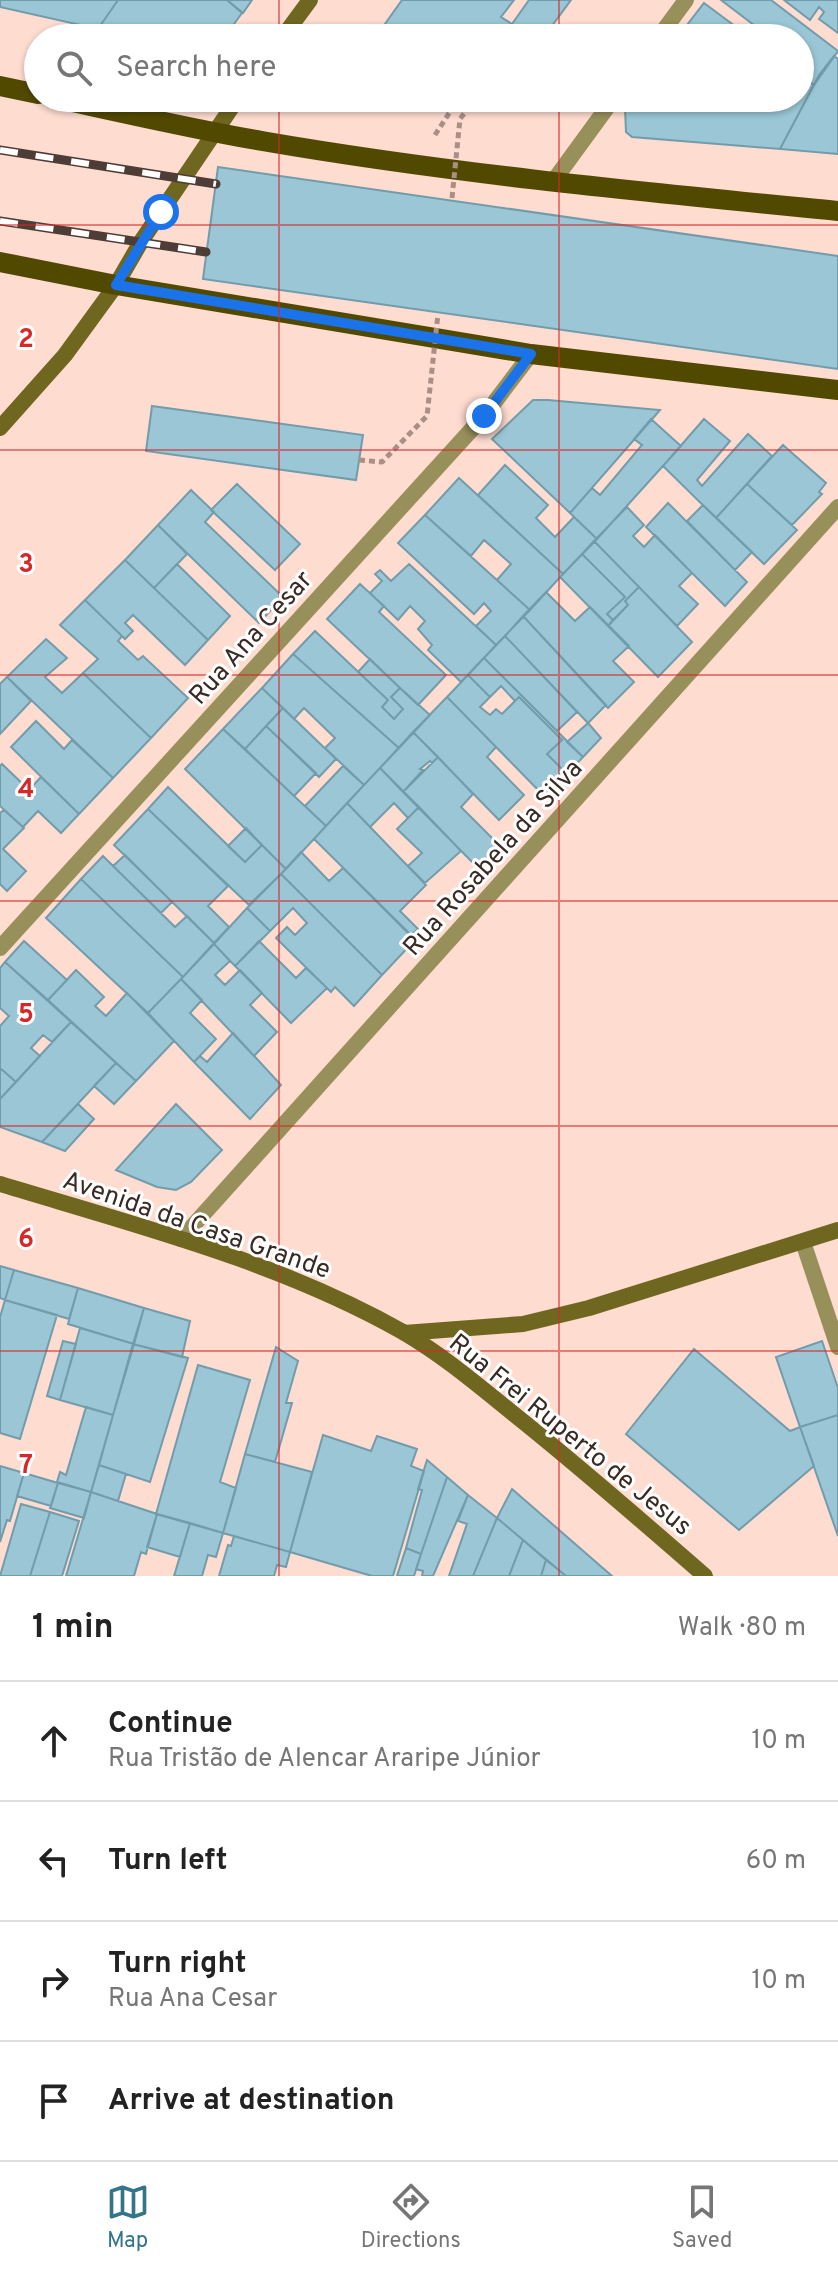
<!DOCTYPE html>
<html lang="en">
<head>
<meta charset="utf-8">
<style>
  :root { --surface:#fff; --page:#f2f2f2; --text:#222; --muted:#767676; --line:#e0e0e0; --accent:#347488 }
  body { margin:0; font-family:Overpass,sans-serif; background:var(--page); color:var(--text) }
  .stop { position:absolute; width:24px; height:24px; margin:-18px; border:6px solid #1a73e8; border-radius:50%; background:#fff }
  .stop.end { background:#1a73e8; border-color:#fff; box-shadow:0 2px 8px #0008 }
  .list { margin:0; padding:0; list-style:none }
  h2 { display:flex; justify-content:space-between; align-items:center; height:104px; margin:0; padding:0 32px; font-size:34px }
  h2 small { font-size:26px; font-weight:400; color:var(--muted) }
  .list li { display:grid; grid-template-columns:52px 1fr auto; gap:24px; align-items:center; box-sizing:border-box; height:120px; padding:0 32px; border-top:2px solid var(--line) }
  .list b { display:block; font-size:30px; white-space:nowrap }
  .list p { margin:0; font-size:26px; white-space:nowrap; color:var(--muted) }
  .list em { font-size:26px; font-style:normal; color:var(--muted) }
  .icon { flex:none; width:44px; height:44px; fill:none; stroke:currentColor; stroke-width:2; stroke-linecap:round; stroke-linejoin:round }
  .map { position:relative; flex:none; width:838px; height:1576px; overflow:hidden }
  .search { position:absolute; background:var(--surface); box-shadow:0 2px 6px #0004; left:24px; right:24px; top:24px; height:88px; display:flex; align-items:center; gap:20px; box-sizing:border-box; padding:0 28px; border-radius:44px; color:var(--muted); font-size:30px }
  .sheet { height:584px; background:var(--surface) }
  nav { display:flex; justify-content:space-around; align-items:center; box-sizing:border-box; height:112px; border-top:2px solid var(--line); background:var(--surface); font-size:22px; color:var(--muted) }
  nav a { display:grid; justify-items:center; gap:4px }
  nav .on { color:var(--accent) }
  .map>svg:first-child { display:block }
</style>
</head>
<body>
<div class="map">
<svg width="838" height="1576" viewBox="0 0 838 1576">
  <rect width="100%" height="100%" fill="#fedcd0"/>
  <!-- building -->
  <path fill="#9ac6d5" stroke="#729cab" stroke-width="2" d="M0,0H118L98,29L0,7Z
    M118,0H227L242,13L224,38H115L98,36V29Z
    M227,0H252L243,13Z
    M402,0H514L501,17L512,24L529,0H571L543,38H375Z
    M721,0H771L838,51L814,85L800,75V38H771Z
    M784,0H838V33L819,19L824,12L819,7L810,20Z
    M704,3L751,38H677Z
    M834,56L838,59V154L780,149L819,75Z
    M800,75L814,85L780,149L632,137L626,132L625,108L632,98H800Z
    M218,167L838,256V369L203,279Z
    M533,400H548L660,410L570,513L492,439Z
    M152,406L363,435L356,480L146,451Z
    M651,419L681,446L597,539L570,513L592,488L600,495L642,445L634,439Z
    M704,419L730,441L697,480L702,486L748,434L772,456L716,518L663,466Z
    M783,445L826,483L819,492L822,494L792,525L747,484Z
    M505,465L548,505L536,518L555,537L574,517L597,539L563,574L478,495Z
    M459,478L563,574L530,610L497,580L511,564L484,540L471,556L425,515Z
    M237,484L300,544L275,570L211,510Z
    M747,484L797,530L764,564L716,518Z
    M191,490L214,512L205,522L283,597L259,623L158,525Z
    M668,503L747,582L725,606L646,527Z
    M703,505L752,552L735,570L687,521Z
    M627,507L644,525L633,536L644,547L655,535L692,573L679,586L698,604L677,626L594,541Z
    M425,515L530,610L496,645L476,626L491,611L484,603L474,614L398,543Z
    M158,525L187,554L154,588L125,560Z
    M594,541L639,587L625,601L628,605L613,620L607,614L625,597L582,554Z
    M582,554L625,597L607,614L613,620L608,626L560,577Z
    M125,560L208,640L185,665L133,615L125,623L133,631L125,639L85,600Z
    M177,564L230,616L208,640L154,588Z
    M409,564L496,645L461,682L428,650L432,645L418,629L425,621L410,606L398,620L370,593L382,581L375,574L380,570L391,581Z
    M360,584L384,606L379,612L446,675L418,705L327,619Z
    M639,587L692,642L658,677L608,626L628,605L625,601Z
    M546,592L575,621L590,607L629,646L613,661L634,682L608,708L523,616Z
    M85,600L122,636L118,641L138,660L143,656L188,698L151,738L83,673L98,659L60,625Z
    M523,616L606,705L588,723L505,636Z
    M315,631L388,700L382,707L394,719L403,709L391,697L400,688L430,715L399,748L293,654Z
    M505,636L577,712L557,731L484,658Z
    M46,639L67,658L45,677L62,693L83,673L151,738L113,778L7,677Z
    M293,654L399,748L364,785L325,748L335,738L304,708L294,719L262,688Z
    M484,658L583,757L567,774L547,754L562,740L519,697L515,701L501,686L490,697L468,675Z
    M370,659L400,688L391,697L403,709L394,719L382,707L388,700L358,672Z
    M468,675L490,697L480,707L490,715L496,709L502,714L519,697L562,740L547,754L567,774L545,797L447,697Z
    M7,677L31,701L0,734V684Z
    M262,688L283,708L245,749L223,729Z
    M447,697L496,747L487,757L524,795L499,820L413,732Z
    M283,708L336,759L319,777L266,726Z
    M36,721L64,749L72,740L113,778L79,814L11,747Z
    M588,723L601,738L583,757L567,742Z
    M266,726L316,773L294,796L245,749Z
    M223,729L326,826L286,869L185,769Z
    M413,732L438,757L432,763L430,761L420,769L423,770L403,792L380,768Z
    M438,757L473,794L461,807L500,846L479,869L403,792Z
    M2,764L29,790L41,777L79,814L61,833L38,811L23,827L0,806V766Z
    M343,766L364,785L326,826L305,806Z
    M380,768L419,807L408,818L394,803L370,827L347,803Z
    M168,787L245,862L262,845L286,869L249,905L148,809Z
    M347,803L426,885L400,911L418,929L411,935L314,839Z
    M419,807L461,851L425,883L408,866L422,853L397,829Z
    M148,809L228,886L208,906L229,927L214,943L114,845Z
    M4,810L24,828L3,849L26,871L7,891L0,884V813Z
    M246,828L262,845L245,862L228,846Z
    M301,852L329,881L343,868L415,940L382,975L281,874Z
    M125,855L172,902L161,913L113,866Z
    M103,856L175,927L187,916L214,943L183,977L81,879Z
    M281,874L382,975L354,1006L335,987L331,992L276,938L287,927L295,935L307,923L293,908L270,931L247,908Z
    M81,879L183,977L148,1013L46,918Z
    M247,908L270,931L235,966L214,944Z
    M24,941L67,980L48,1000L5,962Z
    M259,941L296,978L306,968L327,988L291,1023L235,966Z
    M214,944L230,961L215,975L225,985L240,970L262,993L250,1005L277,1032L254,1056L181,979Z
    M5,962L71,1022L52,1042L43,1035L31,1048L40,1056L16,1082L0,1068V1026L9,1016L0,1008V968Z
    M76,970L104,997L95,1006L106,1016L127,993L174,1041L136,1081L48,1000Z
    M181,979L202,1000L190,1013L216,1039L194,1062L148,1013Z
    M71,1022L116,1063L42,1142L0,1127V1099Z
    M233,1033L281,1085L250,1119L194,1062L200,1056L207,1062Z
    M116,1063L136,1081L114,1104L94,1086Z
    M0,1068L16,1082L0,1099Z
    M78,1104L94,1119L65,1151L42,1142Z
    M176,1104L222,1150L191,1182L176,1190L157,1187L116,1170Z
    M0,1266L14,1270L5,1300L0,1298Z
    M14,1270L78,1288L69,1319L5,1300Z
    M78,1288L144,1308L134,1344L68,1324Z
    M5,1300L57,1315L20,1439L0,1433V1317Z
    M144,1308L190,1321L182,1357L133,1344Z
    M80,1328L134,1344L113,1415L60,1400Z
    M63,1341L76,1344L60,1400L47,1396Z
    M822,1341L838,1388V1415L800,1427L776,1357Z
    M133,1344L188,1358L150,1482L99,1465Z
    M276,1347L298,1361L286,1403H292L275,1462L245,1454Z
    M694,1349L790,1431L800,1427L814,1466L739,1530L626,1434Z
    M198,1365L250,1380L220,1482L236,1488L223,1533L156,1514Z
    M86,1407L113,1415L91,1492L57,1482L60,1472L66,1475Z
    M838,1415V1536L800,1427Z
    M323,1435L371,1451L377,1436L417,1449L411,1466L424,1471L393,1576H372L290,1552Z
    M245,1454L312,1472L290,1552L223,1533Z
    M427,1460L447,1477L421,1554L406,1548L422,1490L418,1489Z
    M99,1465L126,1474L118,1501L91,1492Z
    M0,1466L24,1473L10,1521L7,1520L0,1542Z
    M24,1473L58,1483L51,1506L17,1496Z
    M447,1477L468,1495L433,1576H422L423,1571L416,1569Z
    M58,1483L91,1492L84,1518L50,1508Z
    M512,1489L612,1576H566L497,1518Z
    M91,1492L157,1514L146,1554L141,1552L134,1576H66Z
    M468,1495L497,1518L473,1576H449L467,1524L458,1521Z
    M21,1504L50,1512L30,1576H0Z
    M50,1512L79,1521L62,1576H30Z
    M157,1514L190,1523L180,1557L147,1547Z
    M497,1518L523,1540L509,1576H473Z
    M190,1523L223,1533L216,1557L208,1555L202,1576H174Z
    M234,1536L290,1552L286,1567L277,1565L274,1576H219L228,1545L231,1546Z
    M523,1540L546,1560L541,1576H509Z
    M406,1548L421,1554L414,1576H397Z
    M546,1560L555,1567L566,1576H541Z"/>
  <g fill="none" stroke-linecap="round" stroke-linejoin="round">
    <!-- path -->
    <path stroke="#aa8f86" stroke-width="5" stroke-dasharray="6 4" stroke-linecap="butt" d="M435,135L459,98"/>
    <!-- lane -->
    <path stroke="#97905a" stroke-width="16" d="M803,1242L838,1347"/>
    <!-- street -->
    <path stroke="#97905a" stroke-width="16" d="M658,38L686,0
      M552,183L614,98
      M0,948L484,416L531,354
      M181,1239L838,507"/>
    <!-- secondary -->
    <path stroke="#6f6620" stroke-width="16" d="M282,38L310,0
      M0,428L65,355L116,285L142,240L238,98
      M0,1184C135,1225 280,1262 403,1332C444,1356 479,1386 515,1415C580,1467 642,1521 705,1576
      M404,1333L523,1324L589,1308L838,1230"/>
    <!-- primary -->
    <path stroke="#524900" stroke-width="20" d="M0,86L38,94
      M54,98C123,113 192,129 262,141C453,174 645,192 838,211
      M0,262L116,285L531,354L838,390"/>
    <!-- rail casing -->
    <g stroke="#4e3c36" stroke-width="9">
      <path id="rail" d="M0,150L216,184
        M0,221L206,252"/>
    </g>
    <!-- rail -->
    <use href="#rail" stroke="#fff" stroke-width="6" stroke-dasharray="18" stroke-linecap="butt"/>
    <!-- path-bridge -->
    <path stroke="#aa8f86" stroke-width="5" stroke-dasharray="6 4" stroke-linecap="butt" d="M452,198L460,119L476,98
      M359,460L382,462L427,416L438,314"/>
  </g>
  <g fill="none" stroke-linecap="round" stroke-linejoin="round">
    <!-- route -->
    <path stroke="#1a73e8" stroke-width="10" d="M161,212L116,285L531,354L484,416"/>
  </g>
  <!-- grid -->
  <path fill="none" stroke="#d62828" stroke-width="2" stroke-opacity="0.55" d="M279,0V38M559,0V38M279,98V1576M559,98V1576M0,225H838M0,450H838M0,675H838M0,901H838M0,1126H838M0,1351H838"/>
  <g text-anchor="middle" stroke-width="6" stroke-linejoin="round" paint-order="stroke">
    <!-- street labels -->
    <g font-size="26" fill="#3a2a24" stroke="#fff">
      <text transform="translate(250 637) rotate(-48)" y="9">Rua Ana Cesar</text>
      <text transform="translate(492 857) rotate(-48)" y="9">Rua Rosabela da Silva</text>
      <text transform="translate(197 1224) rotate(19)" y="9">Avenida da Casa Grande</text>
      <text transform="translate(571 1434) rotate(39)" y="9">Rua Frei Ruperto de Jesus</text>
    </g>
  </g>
  <g font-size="26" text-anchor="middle" font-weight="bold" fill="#d62828" stroke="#fff" stroke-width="6" stroke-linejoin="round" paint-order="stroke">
    <text x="26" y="347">2</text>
    <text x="26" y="572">3</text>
    <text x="26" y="797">4</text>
    <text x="26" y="1022">5</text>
    <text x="26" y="1247">6</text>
    <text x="26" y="1473">7</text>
  </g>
</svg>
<div class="stop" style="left:161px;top:212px"></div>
<div class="stop end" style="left:484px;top:416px"></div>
<div class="search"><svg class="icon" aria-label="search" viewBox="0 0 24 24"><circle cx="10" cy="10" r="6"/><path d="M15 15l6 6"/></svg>Search here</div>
</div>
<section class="sheet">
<h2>1 min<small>Walk · 80 m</small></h2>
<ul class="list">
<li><svg class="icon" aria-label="ahead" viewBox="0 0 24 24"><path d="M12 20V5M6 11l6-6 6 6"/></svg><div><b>Continue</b><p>Rua Tristão de Alencar Araripe Júnior</p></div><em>10 m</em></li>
<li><svg class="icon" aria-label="left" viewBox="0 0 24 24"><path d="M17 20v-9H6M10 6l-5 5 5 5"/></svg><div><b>Turn left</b></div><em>60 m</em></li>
<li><svg class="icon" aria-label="right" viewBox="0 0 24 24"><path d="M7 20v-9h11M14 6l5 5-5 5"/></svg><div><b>Turn right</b><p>Rua Ana Cesar</p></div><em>10 m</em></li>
<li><svg class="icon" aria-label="arrive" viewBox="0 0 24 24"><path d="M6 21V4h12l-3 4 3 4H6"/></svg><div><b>Arrive at destination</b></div></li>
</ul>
</section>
<nav>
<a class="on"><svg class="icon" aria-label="map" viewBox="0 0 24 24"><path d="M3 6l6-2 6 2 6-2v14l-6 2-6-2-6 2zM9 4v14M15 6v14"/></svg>Map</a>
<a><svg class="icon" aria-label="directions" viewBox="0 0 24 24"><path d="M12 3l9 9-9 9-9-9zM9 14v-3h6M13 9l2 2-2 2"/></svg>Directions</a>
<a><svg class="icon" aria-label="saved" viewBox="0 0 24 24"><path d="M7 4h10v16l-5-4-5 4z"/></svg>Saved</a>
</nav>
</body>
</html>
